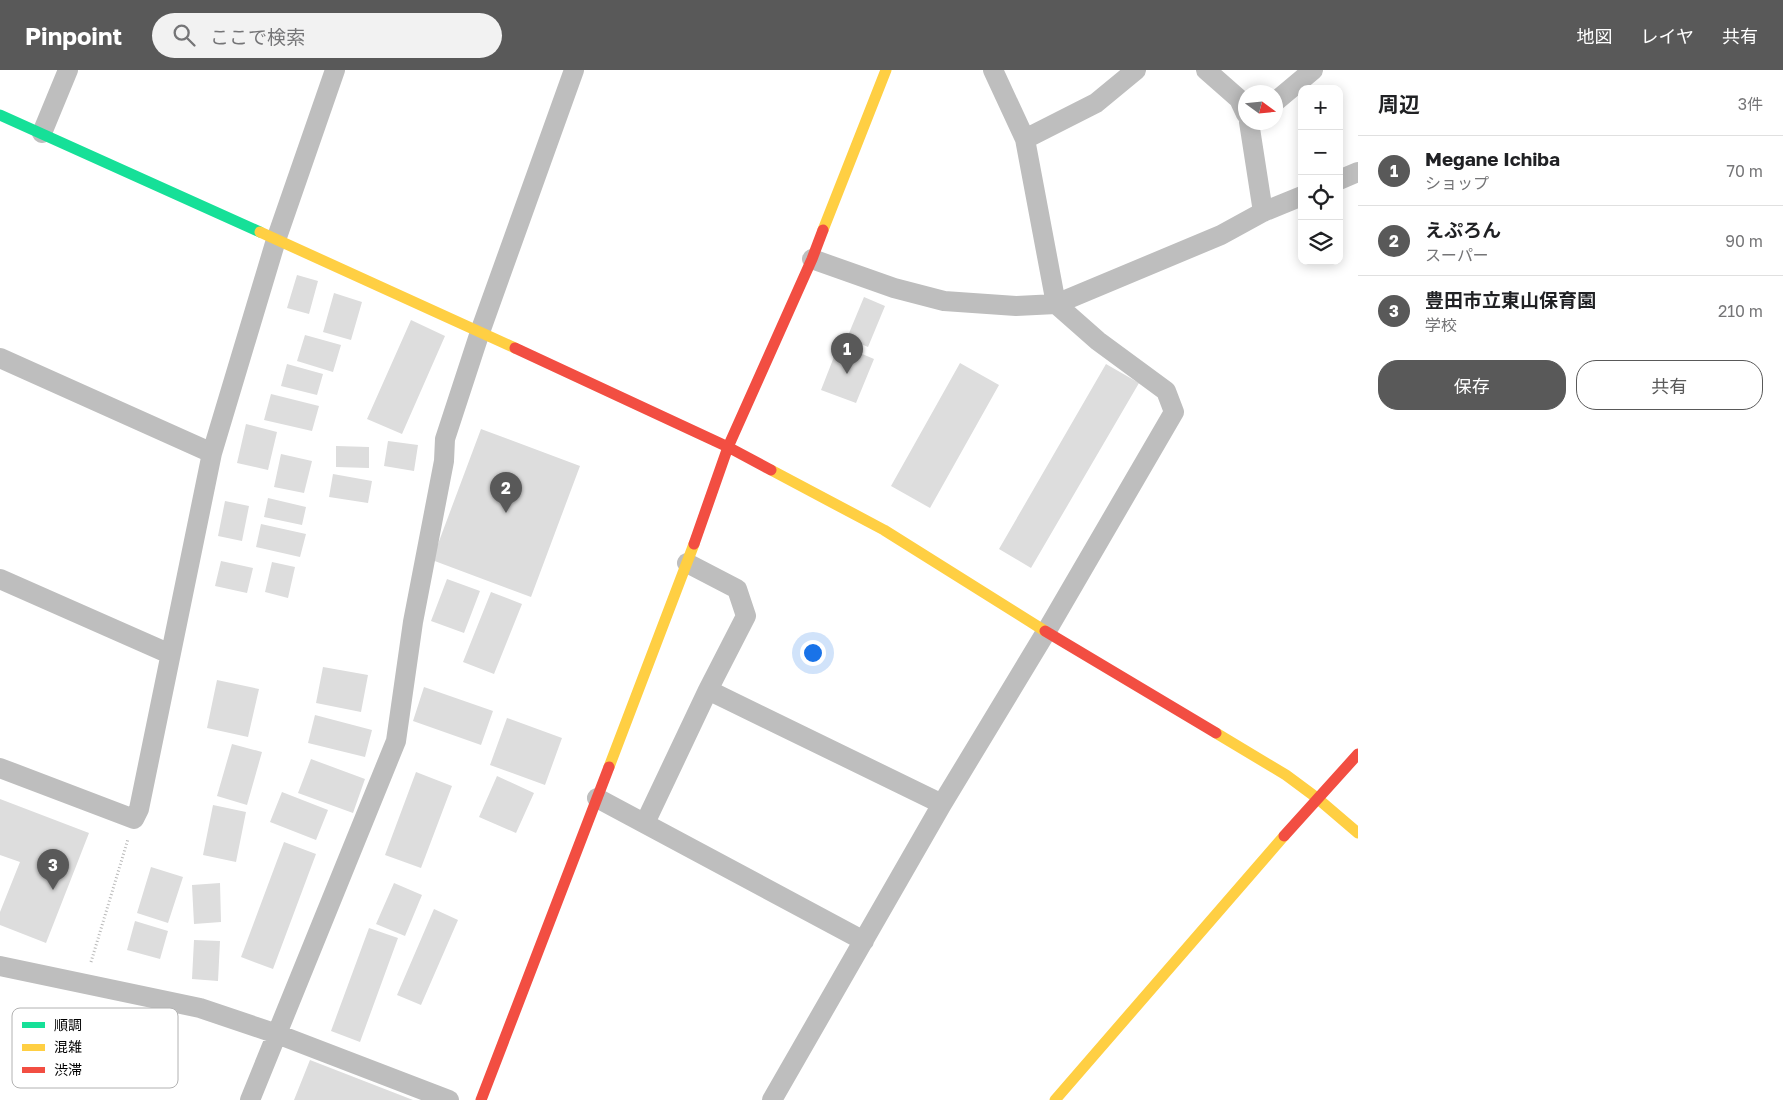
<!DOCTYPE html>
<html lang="ja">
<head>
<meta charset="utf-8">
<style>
  :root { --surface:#fff; --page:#f2f2f2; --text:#202124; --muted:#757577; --line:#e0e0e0; --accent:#595959 }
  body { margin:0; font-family:"Golos Text","Noto Sans JP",sans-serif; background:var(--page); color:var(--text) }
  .controls { position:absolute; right:15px; top:15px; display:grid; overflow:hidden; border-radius:10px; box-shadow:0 2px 12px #0003 }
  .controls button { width:45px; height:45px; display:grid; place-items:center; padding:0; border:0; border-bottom:1px solid var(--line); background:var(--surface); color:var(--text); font:25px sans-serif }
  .compass { position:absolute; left:1238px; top:15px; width:45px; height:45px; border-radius:50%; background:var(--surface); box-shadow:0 2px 12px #0003; rotate:105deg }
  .you { position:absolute; left:812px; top:582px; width:18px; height:18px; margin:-12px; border:4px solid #fff; border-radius:50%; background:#1a73e8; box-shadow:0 0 0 8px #1a73e833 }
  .badge { display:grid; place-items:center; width:32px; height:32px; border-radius:50%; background:var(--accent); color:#fff; font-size:16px; font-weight:700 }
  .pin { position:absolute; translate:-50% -41px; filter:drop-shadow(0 1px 2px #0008) }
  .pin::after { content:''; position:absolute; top:26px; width:18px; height:15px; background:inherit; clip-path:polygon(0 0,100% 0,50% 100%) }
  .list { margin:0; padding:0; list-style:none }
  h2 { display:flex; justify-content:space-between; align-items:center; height:65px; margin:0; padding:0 20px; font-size:21px }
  h2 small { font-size:16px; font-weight:400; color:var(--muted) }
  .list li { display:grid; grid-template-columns:32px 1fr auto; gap:15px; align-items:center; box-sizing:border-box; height:70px; padding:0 20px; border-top:1px solid var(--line) }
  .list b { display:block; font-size:19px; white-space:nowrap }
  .list p { margin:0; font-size:16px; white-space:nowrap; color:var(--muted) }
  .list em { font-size:16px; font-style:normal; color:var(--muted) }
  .actions { display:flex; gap:10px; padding:15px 20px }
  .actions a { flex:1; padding:11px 0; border:1px solid var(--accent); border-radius:20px; text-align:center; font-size:18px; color:var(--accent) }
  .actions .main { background:var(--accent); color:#fff }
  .icon { flex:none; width:28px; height:28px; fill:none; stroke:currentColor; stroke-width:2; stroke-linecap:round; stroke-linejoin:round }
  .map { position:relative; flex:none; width:1358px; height:1030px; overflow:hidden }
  header { display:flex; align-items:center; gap:30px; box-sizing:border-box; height:70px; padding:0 25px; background:var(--accent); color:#fff }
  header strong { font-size:24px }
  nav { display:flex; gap:28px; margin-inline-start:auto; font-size:18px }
  .search { width:350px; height:45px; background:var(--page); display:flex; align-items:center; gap:12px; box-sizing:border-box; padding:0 18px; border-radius:28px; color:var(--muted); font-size:19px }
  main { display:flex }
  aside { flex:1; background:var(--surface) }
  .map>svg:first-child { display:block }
</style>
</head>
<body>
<header>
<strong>Pinpoint</strong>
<div class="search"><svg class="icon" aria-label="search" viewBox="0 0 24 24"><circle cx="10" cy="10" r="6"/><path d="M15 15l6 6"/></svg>ここで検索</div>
<nav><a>地図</a><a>レイヤ</a><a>共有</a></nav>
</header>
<main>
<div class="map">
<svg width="1358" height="1030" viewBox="0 0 1358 1030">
  <rect width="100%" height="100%" fill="#fff"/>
  <!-- building -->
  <path fill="#ddd" d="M297,205L318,211L309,244L287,238Z
    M334,223L362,232L351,270L323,262Z
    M864,227L885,236L868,277L847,268Z
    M411,250L445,266L402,364L367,349Z
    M305,265L341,275L333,302L297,291Z
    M839,274L874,289L856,333L821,320Z
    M960,293L999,315L930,438L891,416Z
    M287,294L323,304L317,325L281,316Z
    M1106,294L1139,313L1031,498L999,479Z
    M271,324L319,336L312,361L264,350Z
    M246,354L277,362L268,400L237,393Z
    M481,359L580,396L531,527L432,490Z
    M388,371L418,375L414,401L384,396Z
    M336,376L369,377V398L336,397Z
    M281,384L312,391L304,423L274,417Z
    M333,404L372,411L368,433L329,427Z
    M268,428L306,437L302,455L264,447Z
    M225,431L249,436L242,471L218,466Z
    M261,454L306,464L300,487L256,477Z
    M221,491L253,498L247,523L215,516Z
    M272,492L295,497L288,528L265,522Z
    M447,509L480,521L464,563L431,551Z
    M491,522L522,534L494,604L463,592Z
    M323,597L368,605L361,642L316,633Z
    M217,610L259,619L248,667L207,658Z
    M424,617L493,641L481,675L413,651Z
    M315,645L372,660L365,687L308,673Z
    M507,648L562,668L545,715L490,695Z
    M232,674L262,682L247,735L217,726Z
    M311,689L365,709L353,743L298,723Z
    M416,702L452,716L421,798L385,785Z
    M497,706L534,723L516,763L479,747Z
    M282,722L328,740L316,770L270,752Z
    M0,729L89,763L46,873L0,855V842L20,792L0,785Z
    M213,735L246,742L236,792L203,785Z
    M284,772L316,784L273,899L241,887Z
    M151,797L183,807L168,853L137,843Z
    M220,813L221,852L194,854L192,815Z
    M394,813L422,825L405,866L376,854Z
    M434,839L458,850L421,935L397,925Z
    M135,851L168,861L160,889L127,880Z
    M369,858L398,868L360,972L331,961Z
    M194,870L220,871L218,911L192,909Z
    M310,990L413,1030H294Z"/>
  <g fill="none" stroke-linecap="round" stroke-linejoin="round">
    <!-- path -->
    <path stroke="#b8b8b8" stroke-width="3" stroke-dasharray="1 2.5" stroke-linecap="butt" d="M91,892L128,769"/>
    <!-- street -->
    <path stroke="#bebebe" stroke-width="20" d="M993,0L1025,69
      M1206,0L1239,29L1246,44
      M1276,31L1313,0
      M1249,52L1263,142
      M42,63L68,0
      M1339,110L1358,102
      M812,189L894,218L944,231L1016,236L1056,234L1221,165L1263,142L1302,126
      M0,288L212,383
      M687,493L737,519L746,546L708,620
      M0,509L170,584
      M0,698L134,749L139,739L212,383L276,170L335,0
      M597,728L864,871
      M645,753L708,620L942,734
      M0,896L200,938L277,964L449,1030
      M250,1030L396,671L413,552L444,391L445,369L480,262L574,0
      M772,1030L942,734L1046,562L1174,342L1166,321L1098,271L1056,234L1025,69L1096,33L1136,0"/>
    <!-- fast -->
    <path stroke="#16e098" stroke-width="11" d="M0,45L260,162"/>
    <!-- slow -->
    <path stroke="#ffcf43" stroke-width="11" d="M823,160L886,0
      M260,162L515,278
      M771,400L884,460L1045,561
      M1216,663L1286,705L1317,728L1358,763
      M609,697L694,474
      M1055,1030L1284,766"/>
    <!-- jam -->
    <path stroke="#f24e42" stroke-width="11" d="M515,278L728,377L771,400
      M694,474L728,377L812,189L823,160
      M1045,561L1216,663
      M1284,766L1358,684
      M481,1030L609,697"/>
  </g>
  <!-- legend -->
  <rect x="12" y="938" width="166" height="80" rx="8" fill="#fff" stroke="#b2b2b2" stroke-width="1"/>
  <rect x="22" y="952" width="23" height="6" fill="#16e098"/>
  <rect x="22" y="974" width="23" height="7" fill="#ffcf43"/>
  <rect x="22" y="997" width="23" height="6" fill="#f24e42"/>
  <g font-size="14" fill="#000">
    <text x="54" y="960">順調</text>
    <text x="54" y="982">混雑</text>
    <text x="54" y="1005">渋滞</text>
  </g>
</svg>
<div class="controls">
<button>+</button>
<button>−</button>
<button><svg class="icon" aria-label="locate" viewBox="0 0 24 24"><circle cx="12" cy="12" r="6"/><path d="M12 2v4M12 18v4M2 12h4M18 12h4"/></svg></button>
<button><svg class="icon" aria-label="layers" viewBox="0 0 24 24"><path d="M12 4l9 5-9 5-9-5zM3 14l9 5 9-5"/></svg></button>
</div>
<svg class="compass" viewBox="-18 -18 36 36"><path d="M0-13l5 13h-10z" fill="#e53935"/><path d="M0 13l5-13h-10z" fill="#757577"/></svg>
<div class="you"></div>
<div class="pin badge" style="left:847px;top:304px">1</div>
<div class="pin badge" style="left:506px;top:443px">2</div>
<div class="pin badge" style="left:53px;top:820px">3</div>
</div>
<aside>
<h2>周辺<small>3件</small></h2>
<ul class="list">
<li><span class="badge">1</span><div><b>Megane Ichiba</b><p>ショップ</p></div><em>70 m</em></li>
<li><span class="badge">2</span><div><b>えぷろん</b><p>スーパー</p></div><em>90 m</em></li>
<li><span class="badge">3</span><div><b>豊田市立東山保育園</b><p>学校</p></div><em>210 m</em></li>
</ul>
<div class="actions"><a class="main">保存</a><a>共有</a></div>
</aside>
</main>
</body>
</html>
